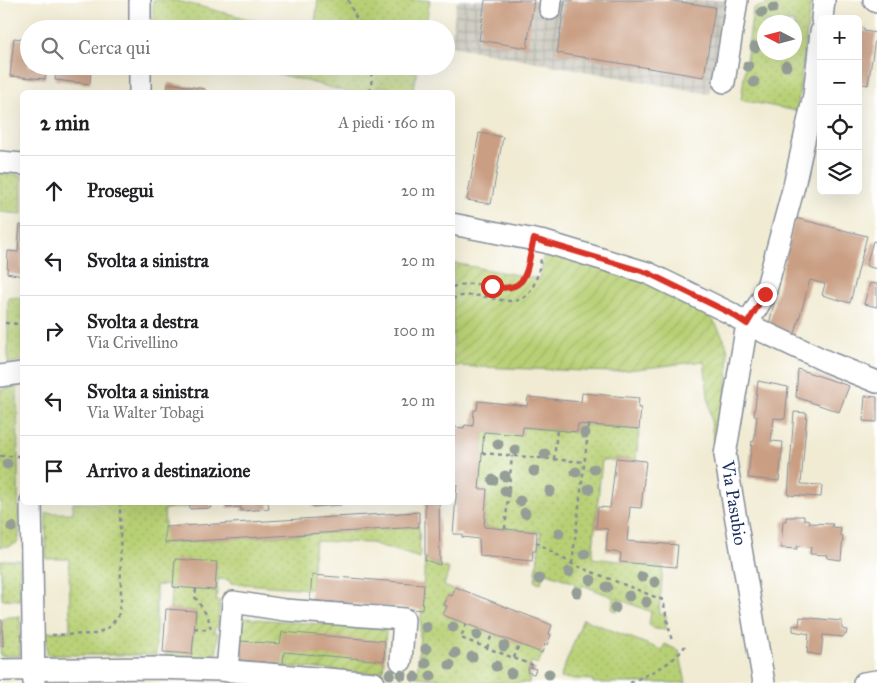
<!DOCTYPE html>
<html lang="it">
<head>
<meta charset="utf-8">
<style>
  :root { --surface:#fff; --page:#f2f2f2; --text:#202124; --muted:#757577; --line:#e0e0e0 }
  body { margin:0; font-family:"IM FELL Great Primer",serif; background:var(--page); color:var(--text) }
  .controls { position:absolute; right:15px; top:15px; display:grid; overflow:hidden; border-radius:8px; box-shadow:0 5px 20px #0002 }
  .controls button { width:45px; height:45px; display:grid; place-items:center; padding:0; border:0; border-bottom:1px solid var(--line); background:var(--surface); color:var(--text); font:25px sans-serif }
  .compass { position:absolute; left:757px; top:15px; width:45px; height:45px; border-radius:50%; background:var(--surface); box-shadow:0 5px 20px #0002; rotate:276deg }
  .stop { position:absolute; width:15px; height:15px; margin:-11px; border:4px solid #d93025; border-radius:50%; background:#fff }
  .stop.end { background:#d93025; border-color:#fff; box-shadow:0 1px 5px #0008 }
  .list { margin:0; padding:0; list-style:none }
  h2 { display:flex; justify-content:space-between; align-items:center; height:65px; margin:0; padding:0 20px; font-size:21px }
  h2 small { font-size:16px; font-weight:400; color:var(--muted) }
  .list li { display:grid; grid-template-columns:32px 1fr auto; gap:15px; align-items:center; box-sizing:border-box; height:70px; padding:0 20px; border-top:1px solid var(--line) }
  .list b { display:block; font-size:19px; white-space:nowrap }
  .list p { margin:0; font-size:16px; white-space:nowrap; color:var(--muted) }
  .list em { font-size:16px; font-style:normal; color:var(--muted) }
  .icon { flex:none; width:28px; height:28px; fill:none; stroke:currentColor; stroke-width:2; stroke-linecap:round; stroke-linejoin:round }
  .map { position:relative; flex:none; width:877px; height:683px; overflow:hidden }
  .search { position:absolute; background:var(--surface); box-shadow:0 5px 20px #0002; left:20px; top:20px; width:435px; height:55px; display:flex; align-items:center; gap:12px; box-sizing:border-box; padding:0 18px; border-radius:28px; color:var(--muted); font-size:19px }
  .panel { position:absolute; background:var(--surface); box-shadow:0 5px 20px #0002; left:20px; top:90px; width:435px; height:415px; border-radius:8px }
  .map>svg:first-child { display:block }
</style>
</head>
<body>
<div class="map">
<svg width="877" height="683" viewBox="0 0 877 683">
  <defs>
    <pattern id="industrial-grid" width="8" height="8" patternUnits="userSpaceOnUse" patternTransform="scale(1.25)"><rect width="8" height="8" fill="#c7c5b8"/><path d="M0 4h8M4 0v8" fill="none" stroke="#a1a099"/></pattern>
    <pattern id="grass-dots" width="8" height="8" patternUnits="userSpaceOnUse" patternTransform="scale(1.25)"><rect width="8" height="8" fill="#b8d074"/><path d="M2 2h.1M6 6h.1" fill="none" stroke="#9eb367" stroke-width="1.8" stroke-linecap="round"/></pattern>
    <pattern id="garden-furrows" width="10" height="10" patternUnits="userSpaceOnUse" patternTransform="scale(1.25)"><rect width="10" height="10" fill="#b8d074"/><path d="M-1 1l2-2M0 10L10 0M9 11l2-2" fill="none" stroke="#9eb367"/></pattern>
  </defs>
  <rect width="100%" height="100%" fill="#fff"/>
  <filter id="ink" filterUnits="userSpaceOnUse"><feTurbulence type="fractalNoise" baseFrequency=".02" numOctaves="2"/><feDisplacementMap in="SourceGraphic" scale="10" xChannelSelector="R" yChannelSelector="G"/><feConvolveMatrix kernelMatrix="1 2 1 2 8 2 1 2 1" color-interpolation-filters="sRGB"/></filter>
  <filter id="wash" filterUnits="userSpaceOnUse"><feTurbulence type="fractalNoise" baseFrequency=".0096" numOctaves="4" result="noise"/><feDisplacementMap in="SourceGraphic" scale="20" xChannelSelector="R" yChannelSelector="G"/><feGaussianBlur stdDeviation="1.12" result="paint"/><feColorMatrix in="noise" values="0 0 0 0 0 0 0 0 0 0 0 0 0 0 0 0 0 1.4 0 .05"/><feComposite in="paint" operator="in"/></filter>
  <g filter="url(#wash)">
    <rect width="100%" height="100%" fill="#f0ebd2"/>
    <!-- industrial -->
    <path fill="url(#industrial-grid)" d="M457,0H727L715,84L711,87L709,94L450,46Z"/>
    <!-- grass -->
    <path fill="url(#grass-dots)" stroke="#6a8069" fill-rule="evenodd" d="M153,0H174L289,29H153Z
      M318,0H430L425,29H314Z
      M779,0H811L797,111L741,100L753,9ZM764,22H794V52H764Z
      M248,66H418L413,92H405L378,86L377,92H348Z
      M0,173L22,175V214L0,212Z
      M22,297V361L8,363V298Z
      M17,387L19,538L17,543L10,546L0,547V390Z
      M578,424L639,429L636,460L616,458V461L602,460L592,558L663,566L659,613L666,616V629C659,630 653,630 649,624L651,612L619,599L617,611L612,610L613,597L582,585L580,597L574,595L575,583L544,572L541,583L535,581L541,532L484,527L487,490L479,489L484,432L522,435L523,427L577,432Z
      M73,503H189L190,507L164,509L166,543L419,527L420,558L371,543L315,541L311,589L230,583L229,580L218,579L216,601H220L218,627H215L214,632L218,633L216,658L204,657L203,660L165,656L166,652L192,654L196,611L170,609L171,586L156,585V655H47L46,632L70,631L69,559H46V513H73Z
      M0,560H20V600L2,599Z
      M425,560L449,569L444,586L454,590L452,596L448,595L444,605L447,606L444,615L543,653L538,664L531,662L527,671L530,672L529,683H478L417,677Z
      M20,616V656H0V646H3L2,618Z
      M583,619L662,650L665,644L679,651L686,683H593V680L560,678Z"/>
    <!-- garden -->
    <path fill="url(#garden-furrows)" stroke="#6a8069" d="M544,254C591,262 675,286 711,318C715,321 726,342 727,347C732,376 720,424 715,454L704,361L612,372L453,366V263L539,279Z
      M243,618L386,629L383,674L239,663Z"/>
    <g id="blocks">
      <!-- building -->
      <path fill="#c99e82" d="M485,0H534L527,48L479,40Z
        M565,0H666L715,7L704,77L557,53Z
        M858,27L864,28V31L876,33L868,85L858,83Z
        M14,38L29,40V66H91L90,84L55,80L56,71L46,70L45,79L10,76Z
        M168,83L205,89V92H167Z
        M479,133L503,137L491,204L467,200Z
        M795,218L867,236L850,303L822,295L825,284L810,280L794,337L768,328Z
        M20,225H22V276L7,273L8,251L18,252Z
        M873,241L877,242V269L866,266Z
        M870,283L877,284V307L864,304Z
        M798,369L849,386L839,412L796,397Z
        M758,381L788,387L785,419L774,418L771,441L783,442L779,481L748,478L752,441L754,442L757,416H754Z
        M582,393L639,398L638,408H641L639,429L578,424L577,432L523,427L522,435L484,432L479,489H487L484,527L537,532L536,551H533L532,561L480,556L479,539L462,537V534H453L457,485L452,484L454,427L464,428L465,425L473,426L474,410H477L478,401L527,406L528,397L581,402Z
        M865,396L877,397V422L863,421Z
        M794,412L807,413L801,484L822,485L821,497L788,495Z
        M616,458L646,461L641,508L630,507L627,541L678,545L676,567L620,562L621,553L606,551L608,529L596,528L598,507L610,508Z
        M189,502H210L211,508L190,509Z
        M226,502H268L269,509L241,511V507L227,508Z
        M313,502H341V505L313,507Z
        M425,502H439L440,565L425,560Z
        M419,512V527L165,543V527Z
        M795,516H804V519L809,520V523L833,524L832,527L841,528L840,535L843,536L841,560L827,558V555L810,554L811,547L797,546V549L781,548L783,521H786V517H795Z
        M175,559L217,562L215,590L173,587Z
        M312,575L424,584L422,610L310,600Z
        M455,587L552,625L549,634L551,635L547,645L545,644L542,653L443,615L447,606L444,605L448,595L452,596Z
        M166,609L196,611L192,654L163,652Z
        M800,617L842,621V629L847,630L846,635H844L843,637L823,635L821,655L807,653L809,634L793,631V625L799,626Z
        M0,620H2L3,646H0Z
        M282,632L385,641L384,661L284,652L283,664L239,660L241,641L280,644Z
        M529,667L536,669L534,674L527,672Z"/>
    </g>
  </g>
  <g filter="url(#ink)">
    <use href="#blocks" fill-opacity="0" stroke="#868d98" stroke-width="1"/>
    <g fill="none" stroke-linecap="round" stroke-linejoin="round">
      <!-- minor casing -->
      <g stroke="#868d98" stroke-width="24">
        <path id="minor" d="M874,0L877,2
          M550,9L551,0
          M822,19L824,0
          M140,29V0
          M724,82L737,0
          M140,92V66
          M0,162L22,164
          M452,224L545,242L648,273L730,313L747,324L830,363L877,382
          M0,376L22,373
          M31,502L34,683
          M0,670L155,668L220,670L374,683
          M227,671L233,602L285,610L404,619L401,661
          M764,683L725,455L747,324L765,294L794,186L814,95L821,32
          M864,683L877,681"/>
      </g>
      <!-- path -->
      <path stroke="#868d98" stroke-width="2.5" stroke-dasharray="4 4" stroke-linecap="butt" d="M348,0L361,29
        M370,92L372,79L370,66
        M452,287C460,285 467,283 476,284C490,284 513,297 523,280C527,274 527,264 529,257
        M452,299C492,282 528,334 541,259
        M5,323L22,324
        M482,453L585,462
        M0,456H20
        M554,459L557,430
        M505,529L512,456
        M536,542L572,564L663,600L672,642
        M572,564L589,425
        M196,589L195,597L208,617L211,630
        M466,624L461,638L532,665V668
        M194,628L210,630
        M52,635L96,634L109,627L118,617L121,600L120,502
        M487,648L492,634
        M514,658L519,644
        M630,683C649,673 673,665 685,646"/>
      <!-- minor -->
      <use href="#minor" stroke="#fff" stroke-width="21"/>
    </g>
    <!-- trees -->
    <g fill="#959e96">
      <circle cx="773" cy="8" r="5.5"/>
      <circle cx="762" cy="12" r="5.5"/>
      <circle cx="755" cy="47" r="5.5"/>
      <circle cx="748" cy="66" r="5.5"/>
      <circle cx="786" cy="66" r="5.5"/>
      <circle cx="754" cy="82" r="5.5"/>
      <circle cx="585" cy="433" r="5.5"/>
      <circle cx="498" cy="444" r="5.5"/>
      <circle cx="515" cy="450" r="5.5"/>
      <circle cx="545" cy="454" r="5.5"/>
      <circle cx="7" cy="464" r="5.5"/>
      <circle cx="594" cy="469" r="5.5"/>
      <circle cx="534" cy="471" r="5.5"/>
      <circle cx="576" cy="472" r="5.5"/>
      <circle cx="505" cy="476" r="5.5"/>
      <circle cx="493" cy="480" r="5.5"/>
      <circle cx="589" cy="489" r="5.5"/>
      <circle cx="505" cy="491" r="5.5"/>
      <circle cx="550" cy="491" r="5.5"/>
      <circle cx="520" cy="501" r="5.5"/>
      <circle cx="525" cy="513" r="5.5"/>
      <circle cx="12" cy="527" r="5.5"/>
      <circle cx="559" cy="533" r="5.5"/>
      <circle cx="585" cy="554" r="5.5"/>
      <circle cx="569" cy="572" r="5.5"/>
      <circle cx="642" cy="577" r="5.5"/>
      <circle cx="539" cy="579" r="5.5"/>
      <circle cx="591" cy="580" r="5.5"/>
      <circle cx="655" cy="582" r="5.5"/>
      <circle cx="607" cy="587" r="5.5"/>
      <circle cx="577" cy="592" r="5.5"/>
      <circle cx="629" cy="596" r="5.5"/>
      <circle cx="646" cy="602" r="5.5"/>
      <circle cx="615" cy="608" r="5.5"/>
      <circle cx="426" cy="627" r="5.5"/>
      <circle cx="453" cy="627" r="5.5"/>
      <circle cx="477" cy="635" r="5.5"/>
      <circle cx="504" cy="646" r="5.5"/>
      <circle cx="426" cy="649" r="5.5"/>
      <circle cx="455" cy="653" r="5.5"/>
      <circle cx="472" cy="657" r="5.5"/>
      <circle cx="426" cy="663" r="5.5"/>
      <circle cx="450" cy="665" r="5.5"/>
      <circle cx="496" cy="666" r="5.5"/>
      <circle cx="511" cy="673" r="5.5"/>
      <circle cx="390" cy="674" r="5.5"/>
      <circle cx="549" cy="674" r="5.5"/>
      <circle cx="402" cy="675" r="5.5"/>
      <circle cx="431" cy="676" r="5.5"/>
      <circle cx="415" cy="677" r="5.5"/>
    </g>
  </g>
  <g fill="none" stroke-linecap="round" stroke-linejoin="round" filter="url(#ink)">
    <!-- route -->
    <path stroke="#d93025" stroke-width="6" d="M492,286C530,295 526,267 534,239L648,273L730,313L747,324L765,294"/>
  </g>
  <g text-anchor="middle" stroke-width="4" stroke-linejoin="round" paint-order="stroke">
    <!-- street labels -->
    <g font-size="18" fill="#1b2f5e" stroke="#fff">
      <text transform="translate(734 503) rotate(81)" y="6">Via Pasubio</text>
    </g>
  </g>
</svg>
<div class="controls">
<button>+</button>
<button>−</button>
<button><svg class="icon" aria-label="locate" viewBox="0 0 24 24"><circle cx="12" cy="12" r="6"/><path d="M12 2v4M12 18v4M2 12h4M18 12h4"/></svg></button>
<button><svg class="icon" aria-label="layers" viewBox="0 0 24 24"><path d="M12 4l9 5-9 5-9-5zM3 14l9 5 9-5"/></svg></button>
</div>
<svg class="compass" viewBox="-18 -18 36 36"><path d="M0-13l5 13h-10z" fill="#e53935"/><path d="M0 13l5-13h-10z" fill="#757577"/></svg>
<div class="stop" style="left:492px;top:286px"></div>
<div class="stop end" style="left:765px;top:294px"></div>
<div class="search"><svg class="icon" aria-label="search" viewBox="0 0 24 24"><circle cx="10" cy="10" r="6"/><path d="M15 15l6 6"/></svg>Cerca qui</div>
<section class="panel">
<h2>2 min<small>A piedi · 160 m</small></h2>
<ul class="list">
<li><svg class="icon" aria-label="ahead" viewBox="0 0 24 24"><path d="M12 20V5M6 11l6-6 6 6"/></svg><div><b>Prosegui</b></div><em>20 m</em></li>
<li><svg class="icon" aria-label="left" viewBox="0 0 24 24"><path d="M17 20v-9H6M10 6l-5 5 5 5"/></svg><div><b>Svolta a sinistra</b></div><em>20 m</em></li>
<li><svg class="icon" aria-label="right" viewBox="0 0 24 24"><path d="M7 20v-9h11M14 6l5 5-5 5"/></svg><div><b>Svolta a destra</b><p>Via Crivellino</p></div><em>100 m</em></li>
<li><svg class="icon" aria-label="left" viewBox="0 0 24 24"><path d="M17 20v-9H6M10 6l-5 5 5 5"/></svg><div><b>Svolta a sinistra</b><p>Via Walter Tobagi</p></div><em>20 m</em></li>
<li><svg class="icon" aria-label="arrive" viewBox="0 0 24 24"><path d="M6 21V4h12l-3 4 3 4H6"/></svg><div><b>Arrivo a destinazione</b></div></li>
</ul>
</section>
</div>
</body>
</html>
